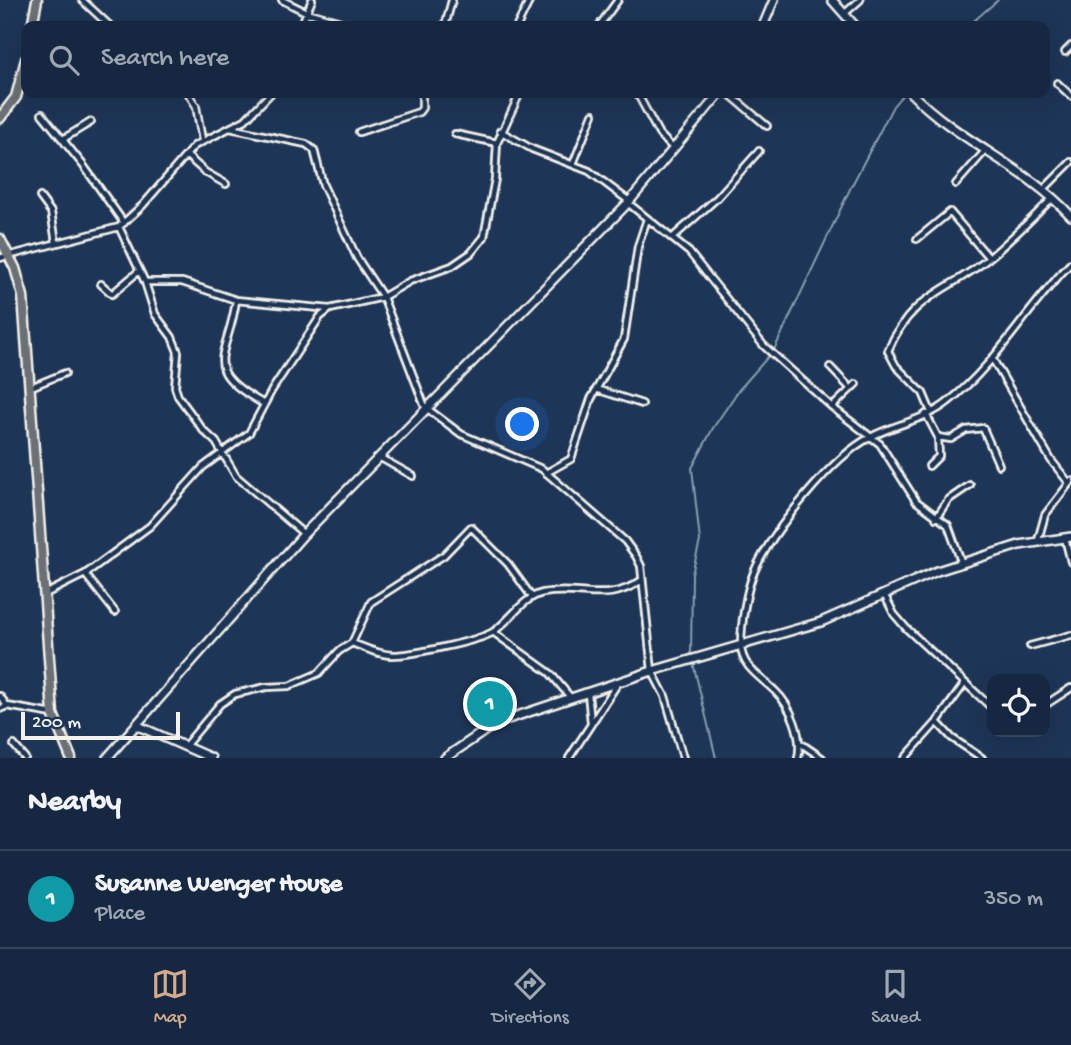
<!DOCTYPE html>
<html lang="en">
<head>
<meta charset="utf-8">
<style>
  :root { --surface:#162841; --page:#23344c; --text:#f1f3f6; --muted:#9ea6b1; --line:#35445a; --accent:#d6ab8b }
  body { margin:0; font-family:"Gochi Hand",sans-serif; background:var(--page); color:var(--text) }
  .controls { position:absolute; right:21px; bottom:21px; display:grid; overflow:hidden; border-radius:14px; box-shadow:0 7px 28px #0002 }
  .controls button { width:63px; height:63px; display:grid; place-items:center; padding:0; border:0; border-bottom:2px solid var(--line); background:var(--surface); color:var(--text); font:35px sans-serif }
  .scale { position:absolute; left:21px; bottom:18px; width:159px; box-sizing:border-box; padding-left:7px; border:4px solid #f4f1e8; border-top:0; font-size:19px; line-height:24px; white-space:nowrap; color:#f4f1e8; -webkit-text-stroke:5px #1d3557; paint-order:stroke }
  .you { position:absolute; left:523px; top:425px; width:24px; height:24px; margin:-18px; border:5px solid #fff; border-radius:50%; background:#1a73e8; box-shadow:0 0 0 10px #1a73e833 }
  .badge { display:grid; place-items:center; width:46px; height:46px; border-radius:50%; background:var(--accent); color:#fff; font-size:23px; font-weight:700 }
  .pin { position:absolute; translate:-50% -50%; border:4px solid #fff; box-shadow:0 2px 7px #0006 }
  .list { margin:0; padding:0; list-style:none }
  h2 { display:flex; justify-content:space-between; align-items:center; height:91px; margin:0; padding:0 28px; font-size:30px }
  h2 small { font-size:23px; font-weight:400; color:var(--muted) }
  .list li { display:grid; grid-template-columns:46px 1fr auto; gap:21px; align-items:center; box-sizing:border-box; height:98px; padding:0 28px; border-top:2px solid var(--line) }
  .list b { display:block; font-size:26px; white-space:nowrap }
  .list p { margin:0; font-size:23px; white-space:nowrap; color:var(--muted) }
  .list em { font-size:23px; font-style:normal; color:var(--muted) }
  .icon { flex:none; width:38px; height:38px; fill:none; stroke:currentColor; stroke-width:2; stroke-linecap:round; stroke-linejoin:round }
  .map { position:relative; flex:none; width:1071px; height:758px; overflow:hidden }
  .search { position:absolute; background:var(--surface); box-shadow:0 7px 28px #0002; left:21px; right:21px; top:21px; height:77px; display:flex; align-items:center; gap:18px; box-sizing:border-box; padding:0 24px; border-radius:14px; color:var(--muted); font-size:26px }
  .sheet { height:189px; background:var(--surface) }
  nav { display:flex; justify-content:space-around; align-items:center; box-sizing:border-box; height:98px; border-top:2px solid var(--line); background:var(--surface); font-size:19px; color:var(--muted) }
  nav a { display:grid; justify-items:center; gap:4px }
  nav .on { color:var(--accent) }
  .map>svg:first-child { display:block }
</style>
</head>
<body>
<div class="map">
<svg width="1071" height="758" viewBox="0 0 1071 758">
  <rect width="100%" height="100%" fill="#1d3557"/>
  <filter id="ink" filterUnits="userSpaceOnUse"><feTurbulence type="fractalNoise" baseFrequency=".0143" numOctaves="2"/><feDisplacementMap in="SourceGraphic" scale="14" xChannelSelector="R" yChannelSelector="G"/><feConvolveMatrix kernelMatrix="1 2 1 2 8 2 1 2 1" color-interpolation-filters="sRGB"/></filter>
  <g filter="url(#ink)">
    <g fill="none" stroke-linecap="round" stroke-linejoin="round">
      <!-- stream -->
      <path stroke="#889fae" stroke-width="2" d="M968,26L998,0
        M691,657L692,574L700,541L692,468L713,428L738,391L774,350L850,189L893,106L904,93
        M693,663L716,758"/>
      <!-- street casing -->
      <g stroke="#f4f1e8" stroke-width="10">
        <path id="street" d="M82,0L110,26
          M282,0L306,12L355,26
          M844,14L860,0
          M301,26L312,0
          M445,26L452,0
          M517,26L530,0
          M599,26L618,0
          M1065,52L1071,46
          M1057,83L1071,96
          M188,93L196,106L202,140
          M637,93L659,134L674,149
          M728,93L767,126
          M42,114L83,165L124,223
          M230,128L306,144L314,150L323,185L357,258L383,297L425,407L461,434L542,469L625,541L636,556L641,566L652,671L665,696L683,758
          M500,131L532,149L589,171L629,201
          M359,132L419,112L422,108V93
          M455,134L497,143
          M63,139L91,122
          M186,155L205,172L226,184
          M573,164L593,114
          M956,184L985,151
          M1044,189L1071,162
          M40,197L51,212L56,242
          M628,203L689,252L764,346L832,407L880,444L916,501L948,525L962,564
          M119,227L145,282L155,314L172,337L178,352L175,387L178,396L203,430L216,442L236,476L304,534
          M672,238L717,198L759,151
          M917,239L950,212L989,258
          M0,258L119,227L143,205L194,146L245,120L271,93
          M145,282H182L236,300L330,309L383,297L410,281L452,266L471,253L484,237L495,179L497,143L520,93
          M101,284L112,294L139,271
          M236,300C229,357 197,367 264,404
          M992,358L1051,460L1069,483
          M830,367L851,389
          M31,387L65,373
          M596,389L642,404
          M832,407L856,384
          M931,412L923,393L896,366L888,351C911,294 947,293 989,258C1012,239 1032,218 1053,198
          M926,414L938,437L939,456L929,466
          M938,437L951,439L966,430L983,428L999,465
          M379,457L413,476
          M546,473L571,459L591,399L624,339L638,246L647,219
          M936,518L948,500L970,485
          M1065,538L1071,562
          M1038,540L1045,515L1071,481
          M85,574L115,612
          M45,594L85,574L150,526L203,467L249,433L272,390L320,317L330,309
          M885,596L894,614L906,628L992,708
          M493,632L550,673L571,698
          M352,643C365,648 379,655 393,655C411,655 479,641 493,632C510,621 523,597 543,593C583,586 606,605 642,580
          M1030,646L1071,635
          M588,693L591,723
          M0,696L7,706L53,714
          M1045,705L1071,688
          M0,709L7,706
          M937,722L952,738L982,758
          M800,743L822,758
          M14,745L25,758
          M185,746L220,704L235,694L266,687L289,686L319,673L339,651L352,643L371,602L444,555L471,527L508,564L532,597
          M569,758L618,683
          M798,758C803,736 791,706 775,691C761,677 741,667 741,645C741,625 746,591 754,572C771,533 832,456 871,437C895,424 926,420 948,402C997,364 1028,306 1071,263
          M905,758L937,722L965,683"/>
      </g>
      <!-- secondary casing -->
      <g stroke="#f4f1e8" stroke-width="12">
        <path id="secondary" d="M832,0L855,26
          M763,26L774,0
          M911,93C959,142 1025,166 1071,216
          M136,725L211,758
          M107,758L304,534L628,203L720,93
          M445,758L486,730L508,719L652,671L821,622L937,571L1019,545L1071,537"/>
      </g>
      <!-- primary casing -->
      <g stroke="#f4f1e8" stroke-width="13">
        <path id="primary" d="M32,26L37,0
          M0,118L16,97L26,59
          M0,239L15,268L23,296L53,714L71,758"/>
      </g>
      <!-- street -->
      <use href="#street" stroke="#1d3557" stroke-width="4.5"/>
      <!-- secondary -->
      <use href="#secondary" stroke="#1d3557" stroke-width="7"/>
      <!-- primary -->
      <use href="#primary" stroke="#6a7074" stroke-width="8"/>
    </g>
  </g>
</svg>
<div class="controls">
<button><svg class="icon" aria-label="locate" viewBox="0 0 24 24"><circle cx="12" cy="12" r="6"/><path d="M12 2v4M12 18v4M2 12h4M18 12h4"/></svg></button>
</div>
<div class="scale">200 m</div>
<div class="you"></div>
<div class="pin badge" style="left:490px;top:704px;background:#0f9aa8">1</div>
<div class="search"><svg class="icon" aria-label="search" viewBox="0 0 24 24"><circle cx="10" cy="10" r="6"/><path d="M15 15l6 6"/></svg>Search here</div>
</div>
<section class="sheet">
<h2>Nearby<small></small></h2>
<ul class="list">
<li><span class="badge" style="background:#0f9aa8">1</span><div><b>Susanne Wenger House</b><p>Place</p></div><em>350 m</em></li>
</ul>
</section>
<nav>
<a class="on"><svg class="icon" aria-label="map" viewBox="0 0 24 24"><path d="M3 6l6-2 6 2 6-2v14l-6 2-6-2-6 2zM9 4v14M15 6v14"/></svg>Map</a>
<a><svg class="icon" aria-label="directions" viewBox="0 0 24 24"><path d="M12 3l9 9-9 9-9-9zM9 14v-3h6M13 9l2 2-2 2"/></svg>Directions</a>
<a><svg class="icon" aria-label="saved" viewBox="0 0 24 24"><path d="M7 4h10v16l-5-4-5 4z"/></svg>Saved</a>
</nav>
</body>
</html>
